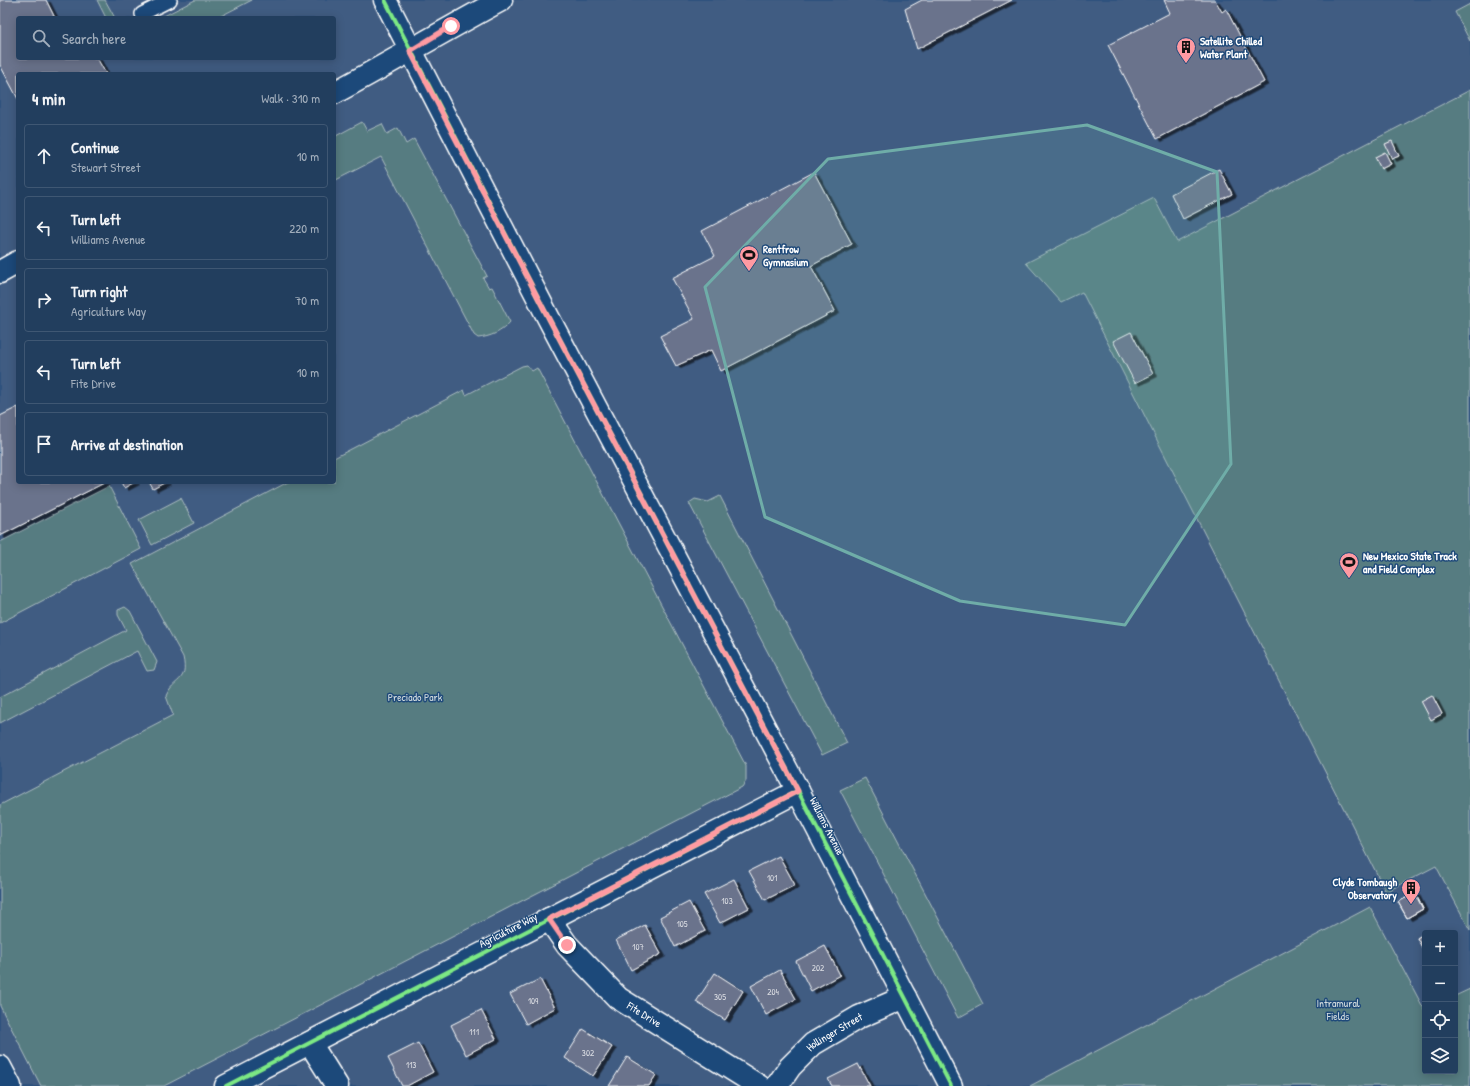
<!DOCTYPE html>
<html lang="en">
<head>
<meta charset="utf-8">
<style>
  :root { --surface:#223e5e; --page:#2a4564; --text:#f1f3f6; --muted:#a2aebc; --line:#3f5773 }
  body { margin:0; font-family:"Patrick Hand",sans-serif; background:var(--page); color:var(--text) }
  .controls { position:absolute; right:12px; bottom:12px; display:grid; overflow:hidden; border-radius:4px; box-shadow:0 2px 10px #0003 }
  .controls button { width:36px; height:36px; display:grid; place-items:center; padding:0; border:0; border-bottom:1px solid var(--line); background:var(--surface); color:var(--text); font:20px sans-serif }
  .stop { position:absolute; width:12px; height:12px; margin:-9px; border:3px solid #ff9aa2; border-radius:50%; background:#fff }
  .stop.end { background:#ff9aa2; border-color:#fff; box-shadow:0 1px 4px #0008 }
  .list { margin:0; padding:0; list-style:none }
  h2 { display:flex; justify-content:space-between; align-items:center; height:52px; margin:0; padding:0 16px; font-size:17px }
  h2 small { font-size:13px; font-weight:400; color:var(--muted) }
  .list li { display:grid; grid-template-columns:26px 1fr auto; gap:12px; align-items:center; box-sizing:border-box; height:64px; margin:0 8px 8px; padding:0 8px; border:1px solid var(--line); border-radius:4px }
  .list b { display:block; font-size:15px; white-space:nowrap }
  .list p { margin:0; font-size:13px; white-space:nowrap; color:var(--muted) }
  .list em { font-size:13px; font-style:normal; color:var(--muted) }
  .icon { flex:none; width:22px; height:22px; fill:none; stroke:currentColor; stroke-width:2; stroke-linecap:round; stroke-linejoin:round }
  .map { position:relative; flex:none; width:1470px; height:1086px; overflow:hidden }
  .search { position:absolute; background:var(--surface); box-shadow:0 2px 10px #0003; left:16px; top:16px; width:320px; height:44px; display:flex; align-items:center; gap:10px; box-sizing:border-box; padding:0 14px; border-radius:4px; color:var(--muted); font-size:15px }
  .panel { position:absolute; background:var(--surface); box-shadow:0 2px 10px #0003; left:16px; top:72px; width:320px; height:412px; border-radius:4px }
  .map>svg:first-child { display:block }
</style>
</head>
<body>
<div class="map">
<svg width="1470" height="1086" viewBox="0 0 1470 1086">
  <defs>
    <filter id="shadow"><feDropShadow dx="4.5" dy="2.5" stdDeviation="0" flood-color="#0009"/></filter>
  </defs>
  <rect width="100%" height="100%" fill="#2e527e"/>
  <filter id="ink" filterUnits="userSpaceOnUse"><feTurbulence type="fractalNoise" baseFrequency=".025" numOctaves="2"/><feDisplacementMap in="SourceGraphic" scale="8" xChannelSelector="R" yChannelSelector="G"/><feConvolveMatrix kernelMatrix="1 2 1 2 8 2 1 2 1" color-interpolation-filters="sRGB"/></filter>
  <g filter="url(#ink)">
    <!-- built -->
    <path fill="#405c82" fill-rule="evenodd" d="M0,0H1470V1086H0ZM18,18H334V58H18ZM18,74H334V482H18ZM1425,933H1455V1071H1425Z"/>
    <!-- green -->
    <path fill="#577b81" stroke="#abbdc0" d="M97,0H105L115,18H106Z
      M195,0H252L217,18H160Z
      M1470,4V41L1455,12Z
      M1470,90V930L1436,866L1386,892L1082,292L1061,302L1026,263L1154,198L1177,242Z
      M362,122L367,131L382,124L387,134L398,128L406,144L414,139L487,276L483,278L489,288L492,287L510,322C502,332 490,337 478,338L474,335L381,157L334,181V137Z
      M527,365L532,371L537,368L746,766V781L742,787L164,1086H41L0,1006V805L173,715L166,696C173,678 189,683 183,657L132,564L288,482H334V458L464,390L466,395L522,366Z
      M109,486L141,549L0,623V542Z
      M720,496L847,743L822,755L689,503L695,499L708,502Z
      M181,498L194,523L152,545L139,520Z
      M125,607L130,611L157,662L154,670L147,671L137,651L0,723V697L126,630L118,615V610Z
      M865,778L983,1004L958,1018L840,790Z
      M1370,907L1425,1011V1071H1455V996L1470,989V1086H1030Z"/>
    <!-- building -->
    <path fill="#6b738c" stroke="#fff" filter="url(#shadow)" d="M0,0H46L55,18H18V58H97L106,74H18V99L0,65Z
      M922,0H1012L917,49L905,9Z
      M1164,0H1215L1222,12L1226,9L1264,82L1157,139L1108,45L1170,13Z
      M1392,141L1399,156L1392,159L1385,144Z
      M1385,152L1391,164L1381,169L1375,157Z
      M1219,169L1232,194L1183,219L1171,194Z
      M814,172L852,244L811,266L835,311L721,371L711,350L676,366L660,336L694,319L672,278L715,256L702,231Z
      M1131,332L1153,374L1135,383L1113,341Z
      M18,407V482H106L0,536V416Z
      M121,482H135L124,488Z
      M149,482H166L153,489Z
      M1432,695L1442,714L1431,720L1421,701Z
      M779,856L795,885L765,900L749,871Z
      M734,879L749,908L720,923L704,894Z
      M1415,893L1423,909L1407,918L1398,902Z
      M1415,893L1423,909L1407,918L1398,902Z
      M689,902L705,931L675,947L660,917Z
      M645,925L661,954L631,970L616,940Z
      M1425,933V953L1417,938Z
      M1425,933V953L1417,938Z
      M825,946L840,975L811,991L796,961Z
      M780,970L796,999L766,1015L751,986Z
      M715,973L743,991L725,1020L696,1002Z
      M540,979L555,1008L526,1024L510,994Z
      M481,1010L496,1039L466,1055L451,1025Z
      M583,1029L612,1047L593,1076L565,1058Z
      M418,1043L433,1072L407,1086H402L388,1058Z
      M627,1057L656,1075L649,1086H609Z
      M858,1064L870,1086H832L828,1079Z"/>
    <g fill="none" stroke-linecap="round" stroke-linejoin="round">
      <!-- service casing -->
      <g stroke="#fff" stroke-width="16">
        <path id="service" d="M142,14L170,0"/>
      </g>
      <!-- minor casing -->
      <g stroke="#fff" stroke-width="25">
        <g id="minor">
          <path d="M385,0L549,319L798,791L951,1086"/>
          <path id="s1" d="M549,919L567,945L618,998L759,1086"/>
          <path d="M310,1043L337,1086"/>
          <path d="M0,1067L10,1086"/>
          <path d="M226,1086L798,791"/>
          <path id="s2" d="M777,1086L790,1067L813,1044L859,1017L905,997"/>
        </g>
      </g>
      <!-- tertiary casing -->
      <g stroke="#fff" stroke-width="25">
        <path id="tertiary" d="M334,93C390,63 445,30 501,0
          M0,272L18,262"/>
      </g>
      <!-- service -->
      <use href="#service" stroke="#1f4a7a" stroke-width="13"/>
      <!-- minor -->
      <use href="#minor" stroke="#1f4a7a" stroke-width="22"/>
      <!-- tertiary -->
      <use href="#tertiary" stroke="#1f4a7a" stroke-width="22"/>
      <!-- cycleway casing -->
      <g stroke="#1f4a7a" stroke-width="6">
        <path id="cycleway" d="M385,0L549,319L798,791L951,1086
          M226,1086L798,791"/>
      </g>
      <!-- cycleway -->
      <use href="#cycleway" stroke="#7ce984" stroke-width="4"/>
    </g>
  </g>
  <g fill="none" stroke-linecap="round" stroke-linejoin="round" filter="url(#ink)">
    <!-- route -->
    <path stroke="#ff9aa2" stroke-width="5" d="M451,26L410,51L549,319L798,791L549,919L567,945"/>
  </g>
  <!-- marked area -->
  <path fill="#6fada8" fill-opacity="0.2" stroke="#6fada8" stroke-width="3" stroke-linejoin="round" d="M1087,125L1217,172L1231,464L1125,625L960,601L765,517L705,287L828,159Z"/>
  <!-- icons -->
  <defs>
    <g id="building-pin" transform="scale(1)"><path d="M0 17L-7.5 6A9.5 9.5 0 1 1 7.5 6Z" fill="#ff9aa2" stroke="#1f4a7a"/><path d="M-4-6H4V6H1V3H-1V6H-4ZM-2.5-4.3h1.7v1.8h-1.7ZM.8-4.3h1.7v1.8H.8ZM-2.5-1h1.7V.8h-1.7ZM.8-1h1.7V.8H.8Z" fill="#111"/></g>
    <g id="stadium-pin" transform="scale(1)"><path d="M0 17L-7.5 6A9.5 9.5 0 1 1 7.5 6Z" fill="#ff9aa2" stroke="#1f4a7a"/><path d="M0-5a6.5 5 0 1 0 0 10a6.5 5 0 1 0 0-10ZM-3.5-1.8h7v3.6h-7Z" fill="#111"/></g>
  </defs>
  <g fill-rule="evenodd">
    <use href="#building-pin" x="1186" y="47"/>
    <use href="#stadium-pin" x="749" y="255"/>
    <use href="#stadium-pin" x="1349" y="562"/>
    <use href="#building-pin" x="1411" y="888"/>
  </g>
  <g text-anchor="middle" stroke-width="3" stroke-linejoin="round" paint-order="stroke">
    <!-- number labels -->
    <g font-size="9" fill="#dadce2">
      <text x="772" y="881">101</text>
      <text x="727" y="904">103</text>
      <text x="682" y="927">105</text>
      <text x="638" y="950">107</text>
      <text x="818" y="971">202</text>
      <text x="773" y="995">204</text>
      <text x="720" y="1000">305</text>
      <text x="533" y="1004">109</text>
      <text x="474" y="1035">111</text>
      <text x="588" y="1056">302</text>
      <text x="411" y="1068">113</text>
    </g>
    <!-- poi labels -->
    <g font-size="11" font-weight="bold" fill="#fff" stroke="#1f4a7a" text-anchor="start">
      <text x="1200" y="45">Satellite Chilled<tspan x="1200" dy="13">Water Plant</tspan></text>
      <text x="763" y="253">Rentfrow<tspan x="763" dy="13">Gymnasium</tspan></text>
      <text x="1363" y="560">New Mexico State Track<tspan x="1363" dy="13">and Field Complex</tspan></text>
      <text x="1397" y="886" text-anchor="end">Clyde Tombaugh<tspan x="1397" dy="13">Observatory</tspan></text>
    </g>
    <!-- park labels -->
    <g font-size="11" fill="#d5dee0" stroke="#1f4a7a">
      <text x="415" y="701">Preciado Park</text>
      <text x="1338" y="1007">Intramural<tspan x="1338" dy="13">Fields</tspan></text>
    </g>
    <!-- street labels -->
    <g font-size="11" fill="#fff" stroke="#1f4a7a">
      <text transform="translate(827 826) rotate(63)" y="4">Williams Avenue</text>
      <text transform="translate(508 930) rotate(-27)" y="4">Agriculture Way</text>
      <text dy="4" stroke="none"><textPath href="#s1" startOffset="136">Fite Drive</textPath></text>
      <text dy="4" stroke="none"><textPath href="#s2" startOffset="80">Hollinger Street</textPath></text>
    </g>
  </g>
</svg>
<div class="controls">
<button>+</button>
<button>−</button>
<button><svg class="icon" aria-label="locate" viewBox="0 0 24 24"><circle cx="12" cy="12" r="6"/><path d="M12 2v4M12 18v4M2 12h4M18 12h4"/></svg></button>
<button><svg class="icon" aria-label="layers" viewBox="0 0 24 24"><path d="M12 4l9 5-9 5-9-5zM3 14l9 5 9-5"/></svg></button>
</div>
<div class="stop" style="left:451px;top:26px"></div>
<div class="stop end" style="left:567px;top:945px"></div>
<div class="search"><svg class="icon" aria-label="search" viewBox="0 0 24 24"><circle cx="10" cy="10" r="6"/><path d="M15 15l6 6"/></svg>Search here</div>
<section class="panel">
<h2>4 min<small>Walk · 310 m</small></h2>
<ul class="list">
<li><svg class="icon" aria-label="ahead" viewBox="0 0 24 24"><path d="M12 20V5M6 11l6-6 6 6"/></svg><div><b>Continue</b><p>Stewart Street</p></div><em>10 m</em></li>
<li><svg class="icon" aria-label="left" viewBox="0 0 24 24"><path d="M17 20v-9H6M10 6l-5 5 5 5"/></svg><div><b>Turn left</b><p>Williams Avenue</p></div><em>220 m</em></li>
<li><svg class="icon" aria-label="right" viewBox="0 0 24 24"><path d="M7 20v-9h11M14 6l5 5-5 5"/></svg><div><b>Turn right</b><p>Agriculture Way</p></div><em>70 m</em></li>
<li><svg class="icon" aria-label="left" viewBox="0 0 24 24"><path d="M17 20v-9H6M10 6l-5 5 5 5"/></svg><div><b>Turn left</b><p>Fite Drive</p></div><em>10 m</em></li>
<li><svg class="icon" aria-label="arrive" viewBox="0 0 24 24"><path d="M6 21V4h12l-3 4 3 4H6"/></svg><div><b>Arrive at destination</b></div></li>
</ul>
</section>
</div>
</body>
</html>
